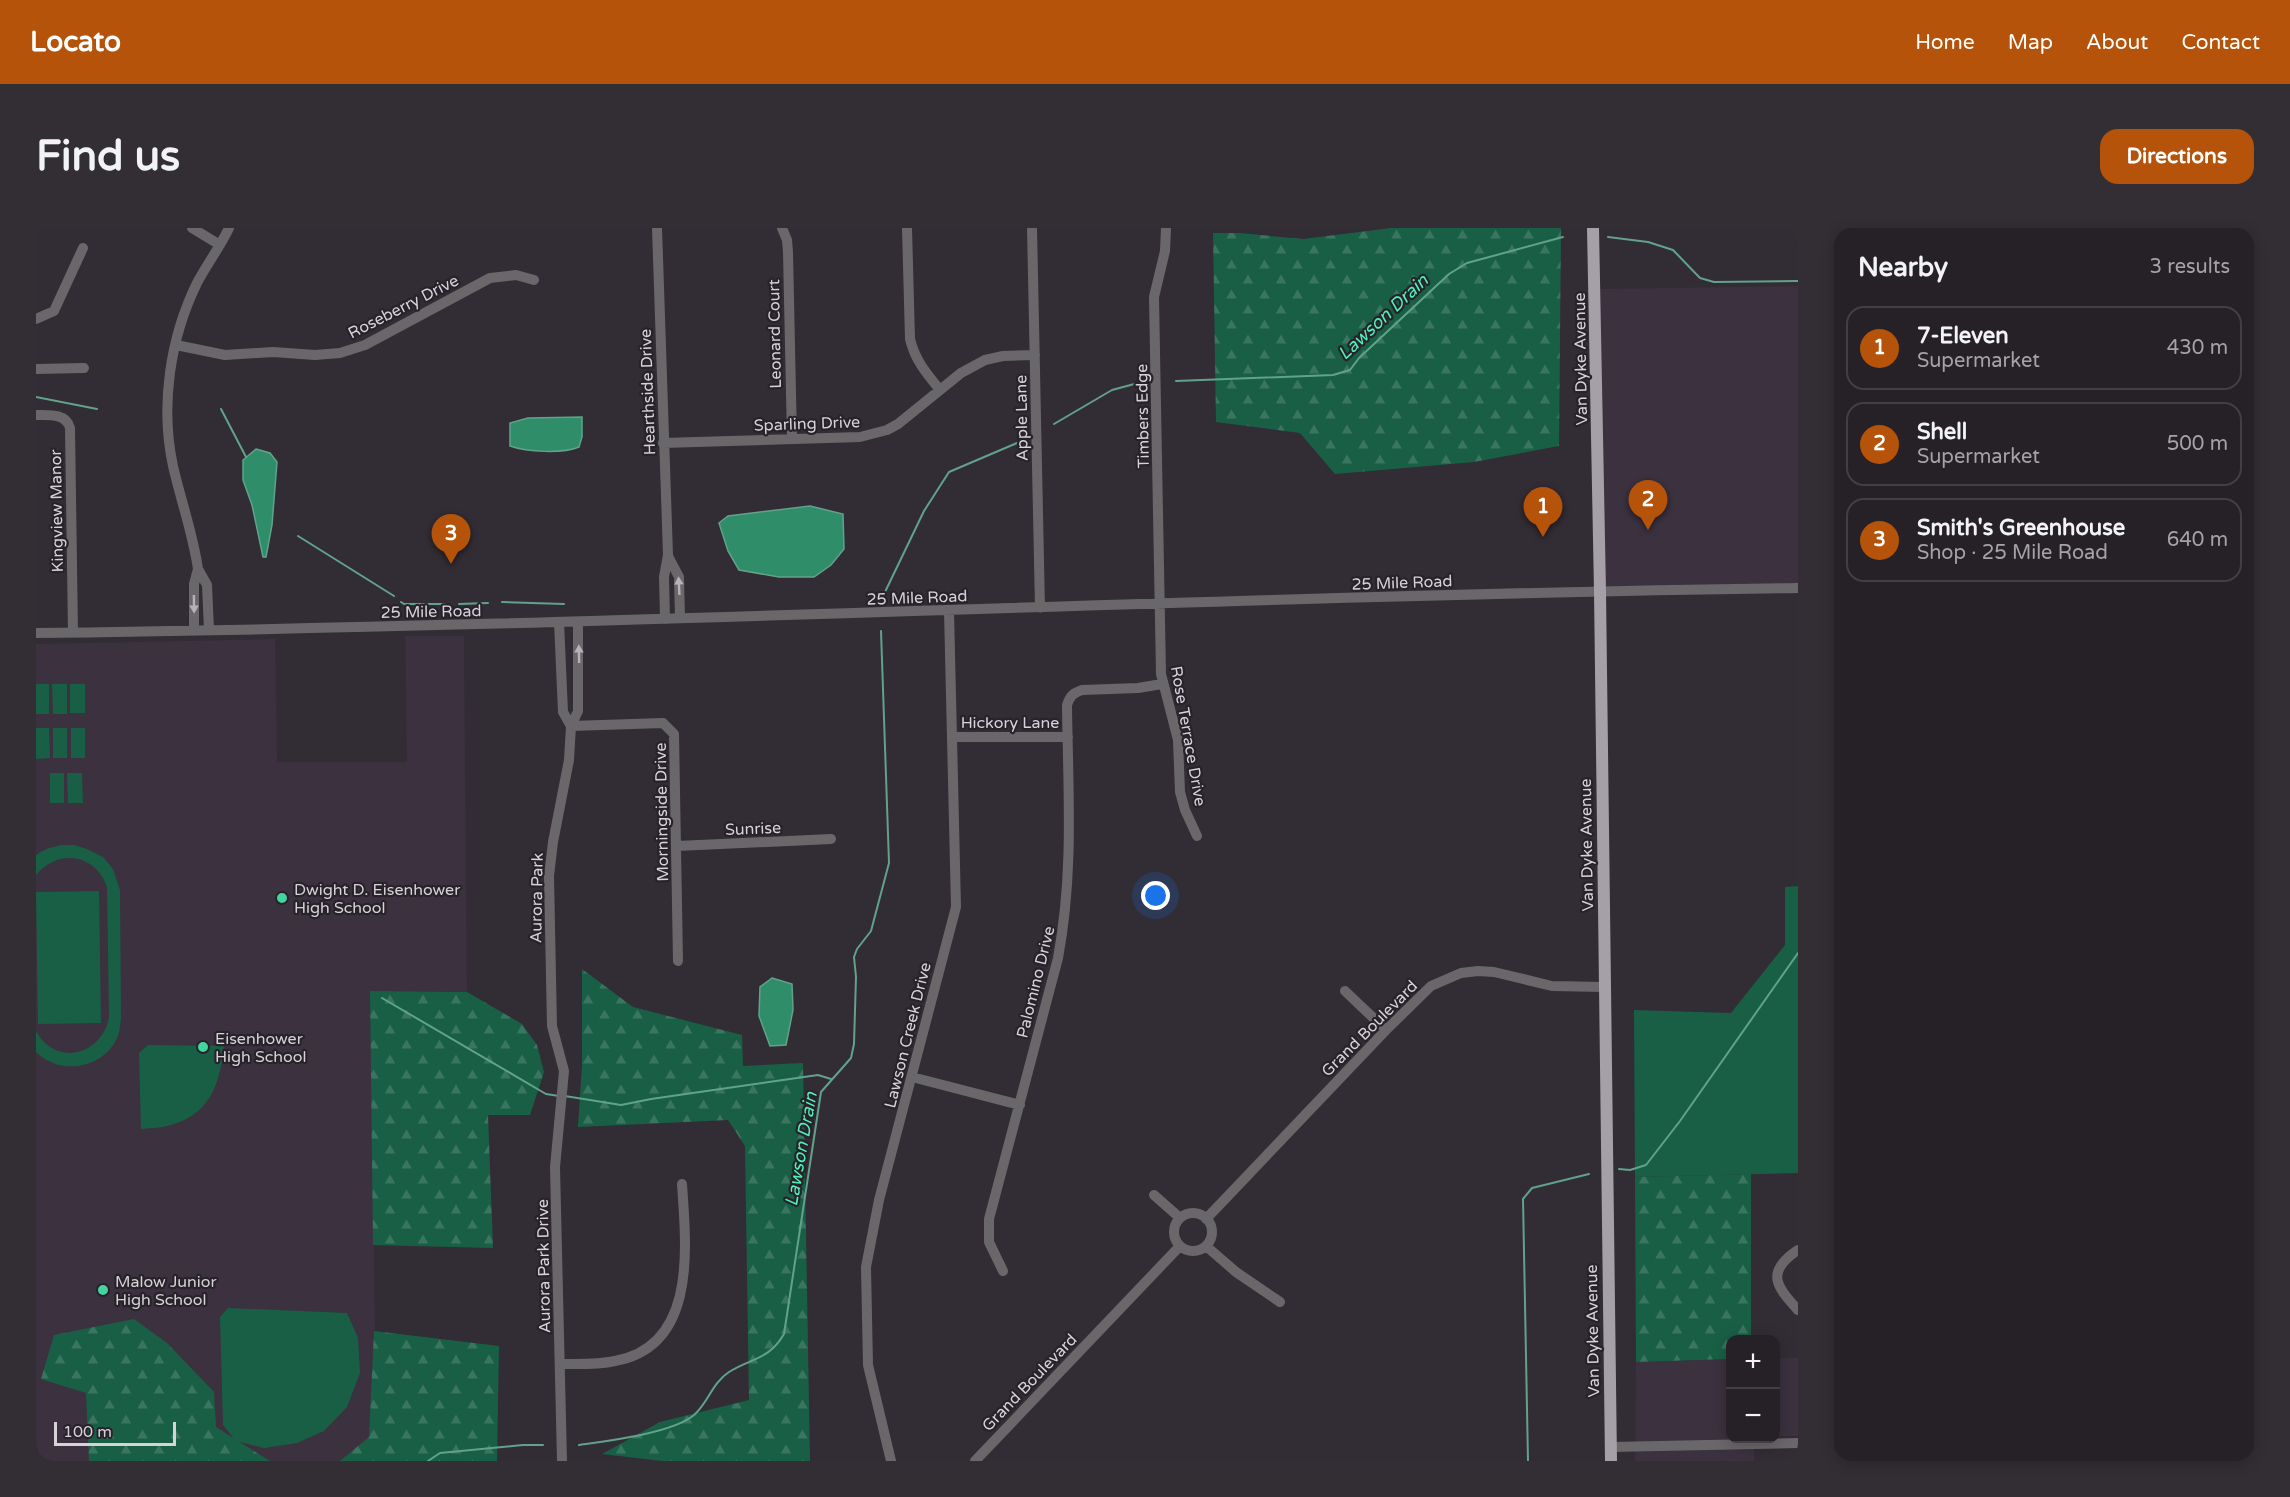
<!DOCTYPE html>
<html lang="en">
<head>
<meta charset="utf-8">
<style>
  :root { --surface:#262127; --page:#322e33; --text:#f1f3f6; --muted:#a4a3a7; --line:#423e44; --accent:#b45309 }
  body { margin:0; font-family:"Varela Round",sans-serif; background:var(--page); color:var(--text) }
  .controls { position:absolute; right:18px; bottom:18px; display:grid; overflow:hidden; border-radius:12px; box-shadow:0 3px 15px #0003 }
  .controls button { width:54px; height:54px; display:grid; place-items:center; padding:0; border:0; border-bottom:2px solid var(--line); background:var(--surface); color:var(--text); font:30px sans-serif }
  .scale { position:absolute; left:18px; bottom:15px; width:122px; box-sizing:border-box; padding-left:6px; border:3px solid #d6d2d8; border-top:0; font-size:16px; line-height:21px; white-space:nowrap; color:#d6d2d8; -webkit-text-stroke:4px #28232a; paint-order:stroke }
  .you { position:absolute; left:1120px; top:668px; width:21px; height:21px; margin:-15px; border:4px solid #fff; border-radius:50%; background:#1a73e8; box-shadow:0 0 0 9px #1a73e833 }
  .badge { display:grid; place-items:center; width:39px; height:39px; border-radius:50%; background:var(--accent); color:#fff; font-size:20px; font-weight:700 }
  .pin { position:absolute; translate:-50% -50px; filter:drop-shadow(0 2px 3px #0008) }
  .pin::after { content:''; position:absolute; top:32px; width:21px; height:18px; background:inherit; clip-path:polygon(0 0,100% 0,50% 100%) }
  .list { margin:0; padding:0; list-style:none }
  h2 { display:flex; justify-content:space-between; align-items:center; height:78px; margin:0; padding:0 24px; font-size:26px }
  h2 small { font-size:20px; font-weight:400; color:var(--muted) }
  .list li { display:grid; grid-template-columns:39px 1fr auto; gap:18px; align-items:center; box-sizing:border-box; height:84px; margin:0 12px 12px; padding:0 12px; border:2px solid var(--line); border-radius:18px }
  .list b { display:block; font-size:22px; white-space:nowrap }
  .list p { margin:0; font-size:20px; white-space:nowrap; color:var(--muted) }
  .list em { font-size:20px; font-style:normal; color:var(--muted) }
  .map { position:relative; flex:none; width:1762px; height:1233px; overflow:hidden; border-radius:18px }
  header { display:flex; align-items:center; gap:36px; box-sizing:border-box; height:84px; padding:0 30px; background:var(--accent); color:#fff }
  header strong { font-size:28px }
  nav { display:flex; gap:33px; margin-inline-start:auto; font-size:21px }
  .intro { display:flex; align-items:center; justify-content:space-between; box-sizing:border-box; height:144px; padding:0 36px }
  h1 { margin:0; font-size:42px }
  .button { padding:15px 27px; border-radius:18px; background:var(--accent); color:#fff; font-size:21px; font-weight:700 }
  main { display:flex; gap:36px; padding:0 36px }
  aside { flex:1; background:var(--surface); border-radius:18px; box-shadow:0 3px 15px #0003 }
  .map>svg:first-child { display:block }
</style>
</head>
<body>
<header>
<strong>Locato</strong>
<nav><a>Home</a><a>Map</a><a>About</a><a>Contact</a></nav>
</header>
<div class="intro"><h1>Find us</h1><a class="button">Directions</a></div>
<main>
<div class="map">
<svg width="1762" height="1233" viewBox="0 0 1762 1233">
  <defs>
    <pattern id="forest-firs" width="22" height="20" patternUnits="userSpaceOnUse" patternTransform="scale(1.5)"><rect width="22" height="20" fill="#195f46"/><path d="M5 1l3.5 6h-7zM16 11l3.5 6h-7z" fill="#3a7560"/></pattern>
  </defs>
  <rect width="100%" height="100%" fill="#322c34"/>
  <!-- built -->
  <path fill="#3b313f" d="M1762,58V360L1564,363L1559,61Z
    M369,408H428L431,764L334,763L341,1233H0V416L239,411L241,534H371Z
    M1740,1130H1762V1208H1740Z
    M1694,1131V1210L1718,1211V1233H1599L1600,1134Z"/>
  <!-- green -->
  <path fill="#195f46" d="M0,456H13V486H0Z
    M16,456H31V486H17Z
    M34,456H49V485H34Z
    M0,500H13L14,530L0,531Z
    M17,500H31V530H17Z
    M35,500H49V530H35Z
    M14,545H28V575H14Z
    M31,545H46L47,575H32Z
    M25,617H38L51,621L67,629L77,641L84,662L85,791C84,797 84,804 81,810C67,841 24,848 0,824V803C19,839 66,828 73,789L71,659C60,626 22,620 0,647V627L10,621Z
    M1762,658V945L1599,949L1598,782L1695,785L1749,717V659Z
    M63,663L65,795L2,796L0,664Z
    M112,817L188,818C184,853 176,884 138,896C128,900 116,900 105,901L103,825Z
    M192,1080L311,1085L322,1110L324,1145L311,1179L288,1203L261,1215L228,1220L200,1213L187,1197L184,1089Z"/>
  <!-- forest -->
  <path fill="url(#forest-firs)" d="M1355,0H1525L1523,218L1438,234L1299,246L1264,205L1180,194L1177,5H1203L1267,11Z
    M546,741L597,779L706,807L707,838L767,835L774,1233H626L566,1226L624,1194L713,1172L709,918L692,892L542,899L546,837Z
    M334,763L431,764L486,796L501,817L508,844L494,887H452L457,1020L337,1017Z
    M1715,946V1111L1694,1112V1131L1600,1134L1599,949Z
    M98,1091L131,1115L178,1164L180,1199L234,1233H53L50,1165L5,1151L18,1107Z
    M338,1103L463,1118L461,1233H304L333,1209Z"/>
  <!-- water -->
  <path fill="#2f8d6a" stroke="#61a28b" stroke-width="1.5" d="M546,189V209L543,219C526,226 491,224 474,218V195L492,190Z
    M220,221L234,225L241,234L236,297L230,329H227L216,277L207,252V232Z
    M774,278L807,286L808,321L795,337L778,349H743L703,342L692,323L683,295L692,288Z
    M736,750L756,756L757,782L750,817L734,818L723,788L724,759Z"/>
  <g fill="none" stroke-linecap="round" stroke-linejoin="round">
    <!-- stream -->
    <path stroke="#61a28b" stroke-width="2" d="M1572,9L1612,14L1637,22L1664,50L1678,54L1762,53
      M1140,153L1297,147L1314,142L1323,130L1413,46L1431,35L1527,9
      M0,169L61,181
      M185,181L210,229
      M1018,196L1076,162L1102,155
      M262,308L358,368
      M849,364L888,283L913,244L981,215
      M365,374L368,376H409
      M466,374L528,376
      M423,376L452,375
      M346,770L510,866L523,868
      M529,868L585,877L615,871L782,847L795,851
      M1583,941L1594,942L1610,937L1644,893L1762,725
      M543,1217C571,1213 637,1205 658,1187C672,1175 676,1155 693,1144C715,1130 733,1132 748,1106L785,864L815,830L818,816L820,749L818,729L821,721L835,703L853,635L845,403
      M392,1233L404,1225L487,1217H507
      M1492,1233L1487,971L1496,960L1553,946"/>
    <!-- minor -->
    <path stroke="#6a676b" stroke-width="10" d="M156,0L184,17
      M621,0L632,327L628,349L629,391
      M746,0L751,12L752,24L756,211
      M871,0L874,111C879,132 890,145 904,162
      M996,0L1004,380
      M1130,0L1129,23L1118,69L1125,446L1142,512L1144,564L1149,582L1161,608
      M0,91L18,83L47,20
      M140,117L189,127L237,124L279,127L304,125L329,117L454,50L480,47L498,52
      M0,141L48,140
      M0,187C13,187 30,185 34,200L37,405
      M627,215L824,209L851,202L862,196L925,145L949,132L967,128L999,127
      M632,328L643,349L644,390
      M162,341C157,306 145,273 137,238C124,178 134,110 161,55C171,36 184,19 193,0
      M523,394L527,484L535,498
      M158,402V356L162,341L171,357L173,402
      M0,405C588,398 1175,368 1762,360
      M535,498L627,495L638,506L642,733
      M916,509H1032
      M641,618L795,611
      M1309,763L1350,802
      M876,849L984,877
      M1118,967L1144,990
      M1138 1004a19 19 0 1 1 38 0a19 19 0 1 1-38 0Z
      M1170,991L1350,802L1395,758L1425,745L1442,743L1458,744L1516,758L1568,759
      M1170,1018L1200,1044L1244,1074
      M1762,1022C1729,1044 1740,1058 1762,1082
      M967,1043L953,1014V991L1022,730C1038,644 1032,564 1031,477C1034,468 1037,465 1046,462L1102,460L1126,456
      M524,1136C542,1136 561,1137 579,1133C662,1118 650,1018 646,956
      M1575,1219L1762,1215
      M526,1233L519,939L528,843L516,798L513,648L517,614L533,532L535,498L542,483V394
      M855,1233L832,1137L830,1039L843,972L920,679L913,383
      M939,1233L1144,1018"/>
    <!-- major -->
    <path stroke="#a59fa7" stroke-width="12" d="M1557,0L1564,363L1575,1233"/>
  </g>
  <!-- one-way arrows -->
  <defs><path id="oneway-solid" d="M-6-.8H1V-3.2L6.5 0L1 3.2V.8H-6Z" transform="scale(1.5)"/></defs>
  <g fill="#b6b2b7">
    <use href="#oneway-solid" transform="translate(643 358) rotate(-93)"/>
    <use href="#oneway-solid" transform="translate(158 376) rotate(89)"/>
    <use href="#oneway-solid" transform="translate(543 426) rotate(-91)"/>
  </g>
  <!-- markers -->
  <g fill="#43d4a0" stroke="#28232a" stroke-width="2">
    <circle cx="246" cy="670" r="6"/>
    <circle cx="167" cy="819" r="6"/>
    <circle cx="67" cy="1062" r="6"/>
  </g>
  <g text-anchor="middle" stroke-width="4.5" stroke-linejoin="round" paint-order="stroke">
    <!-- street labels -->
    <g font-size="16" fill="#d6d2d8" stroke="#28232a">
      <text transform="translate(367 78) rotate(-27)" y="6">Roseberry Drive</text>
      <text transform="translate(738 106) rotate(-91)" y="6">Leonard Court</text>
      <text transform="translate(1544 131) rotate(-91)" y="6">Van Dyke Avenue</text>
      <text transform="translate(611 164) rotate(-92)" y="6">Hearthside Drive</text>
      <text transform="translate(1106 188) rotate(-91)" y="6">Timbers Edge</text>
      <text transform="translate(985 190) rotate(-91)" y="6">Apple Lane</text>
      <text transform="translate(771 195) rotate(-2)" y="6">Sparling Drive</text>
      <text transform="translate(20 283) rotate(-91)" y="6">Kingview Manor</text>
      <text transform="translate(1366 354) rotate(-2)" y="6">25 Mile Road</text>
      <text transform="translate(881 369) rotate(-2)" y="6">25 Mile Road</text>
      <text transform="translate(395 383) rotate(-1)" y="6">25 Mile Road</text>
      <text x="974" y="500">Hickory Lane</text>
      <text transform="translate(1153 508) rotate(80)" y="6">Rose Terrace Drive</text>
      <text transform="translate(625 584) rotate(-91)" y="6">Morningside Drive</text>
      <text transform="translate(717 600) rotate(-2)" y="6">Sunrise</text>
      <text transform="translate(1550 617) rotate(-91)" y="6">Van Dyke Avenue</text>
      <text transform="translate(500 670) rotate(-89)" y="6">Aurora Park</text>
      <text transform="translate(999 754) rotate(-76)" y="6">Palomino Drive</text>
      <text transform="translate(1333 800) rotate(-45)" y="6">Grand Boulevard</text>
      <text transform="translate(871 807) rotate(-76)" y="6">Lawson Creek Drive</text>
      <text transform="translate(507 1038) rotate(-91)" y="6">Aurora Park Drive</text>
      <text transform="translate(1556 1103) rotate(-91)" y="6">Van Dyke Avenue</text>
      <text transform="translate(993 1154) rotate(-46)" y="6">Grand Boulevard</text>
    </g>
    <!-- poi labels -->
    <g font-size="16" fill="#d6d2d8" stroke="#28232a" text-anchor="start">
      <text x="258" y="667">Dwight D. Eisenhower<tspan x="258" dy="18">High School</tspan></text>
      <text x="179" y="816">Eisenhower<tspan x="179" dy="18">High School</tspan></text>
      <text x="79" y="1059">Malow Junior<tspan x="79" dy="18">High School</tspan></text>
    </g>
    <!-- water labels -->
    <g font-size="18" font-style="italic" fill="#4ef1b7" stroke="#28232a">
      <text transform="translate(1347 89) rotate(-43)" y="6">Lawson Drain</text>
      <text transform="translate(765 921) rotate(-80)" y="6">Lawson Drain</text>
    </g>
  </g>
</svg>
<div class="controls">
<button>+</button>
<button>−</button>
</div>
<div class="scale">100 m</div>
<div class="you"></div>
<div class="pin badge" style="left:1507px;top:309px">1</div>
<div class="pin badge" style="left:1612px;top:302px">2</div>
<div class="pin badge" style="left:415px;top:336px">3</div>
</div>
<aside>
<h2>Nearby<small>3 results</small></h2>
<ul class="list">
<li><span class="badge">1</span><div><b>7-Eleven</b><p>Supermarket</p></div><em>430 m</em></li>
<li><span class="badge">2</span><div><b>Shell</b><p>Supermarket</p></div><em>500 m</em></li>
<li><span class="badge">3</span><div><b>Smith's Greenhouse</b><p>Shop · 25 Mile Road</p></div><em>640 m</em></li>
</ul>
</aside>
</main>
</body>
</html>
